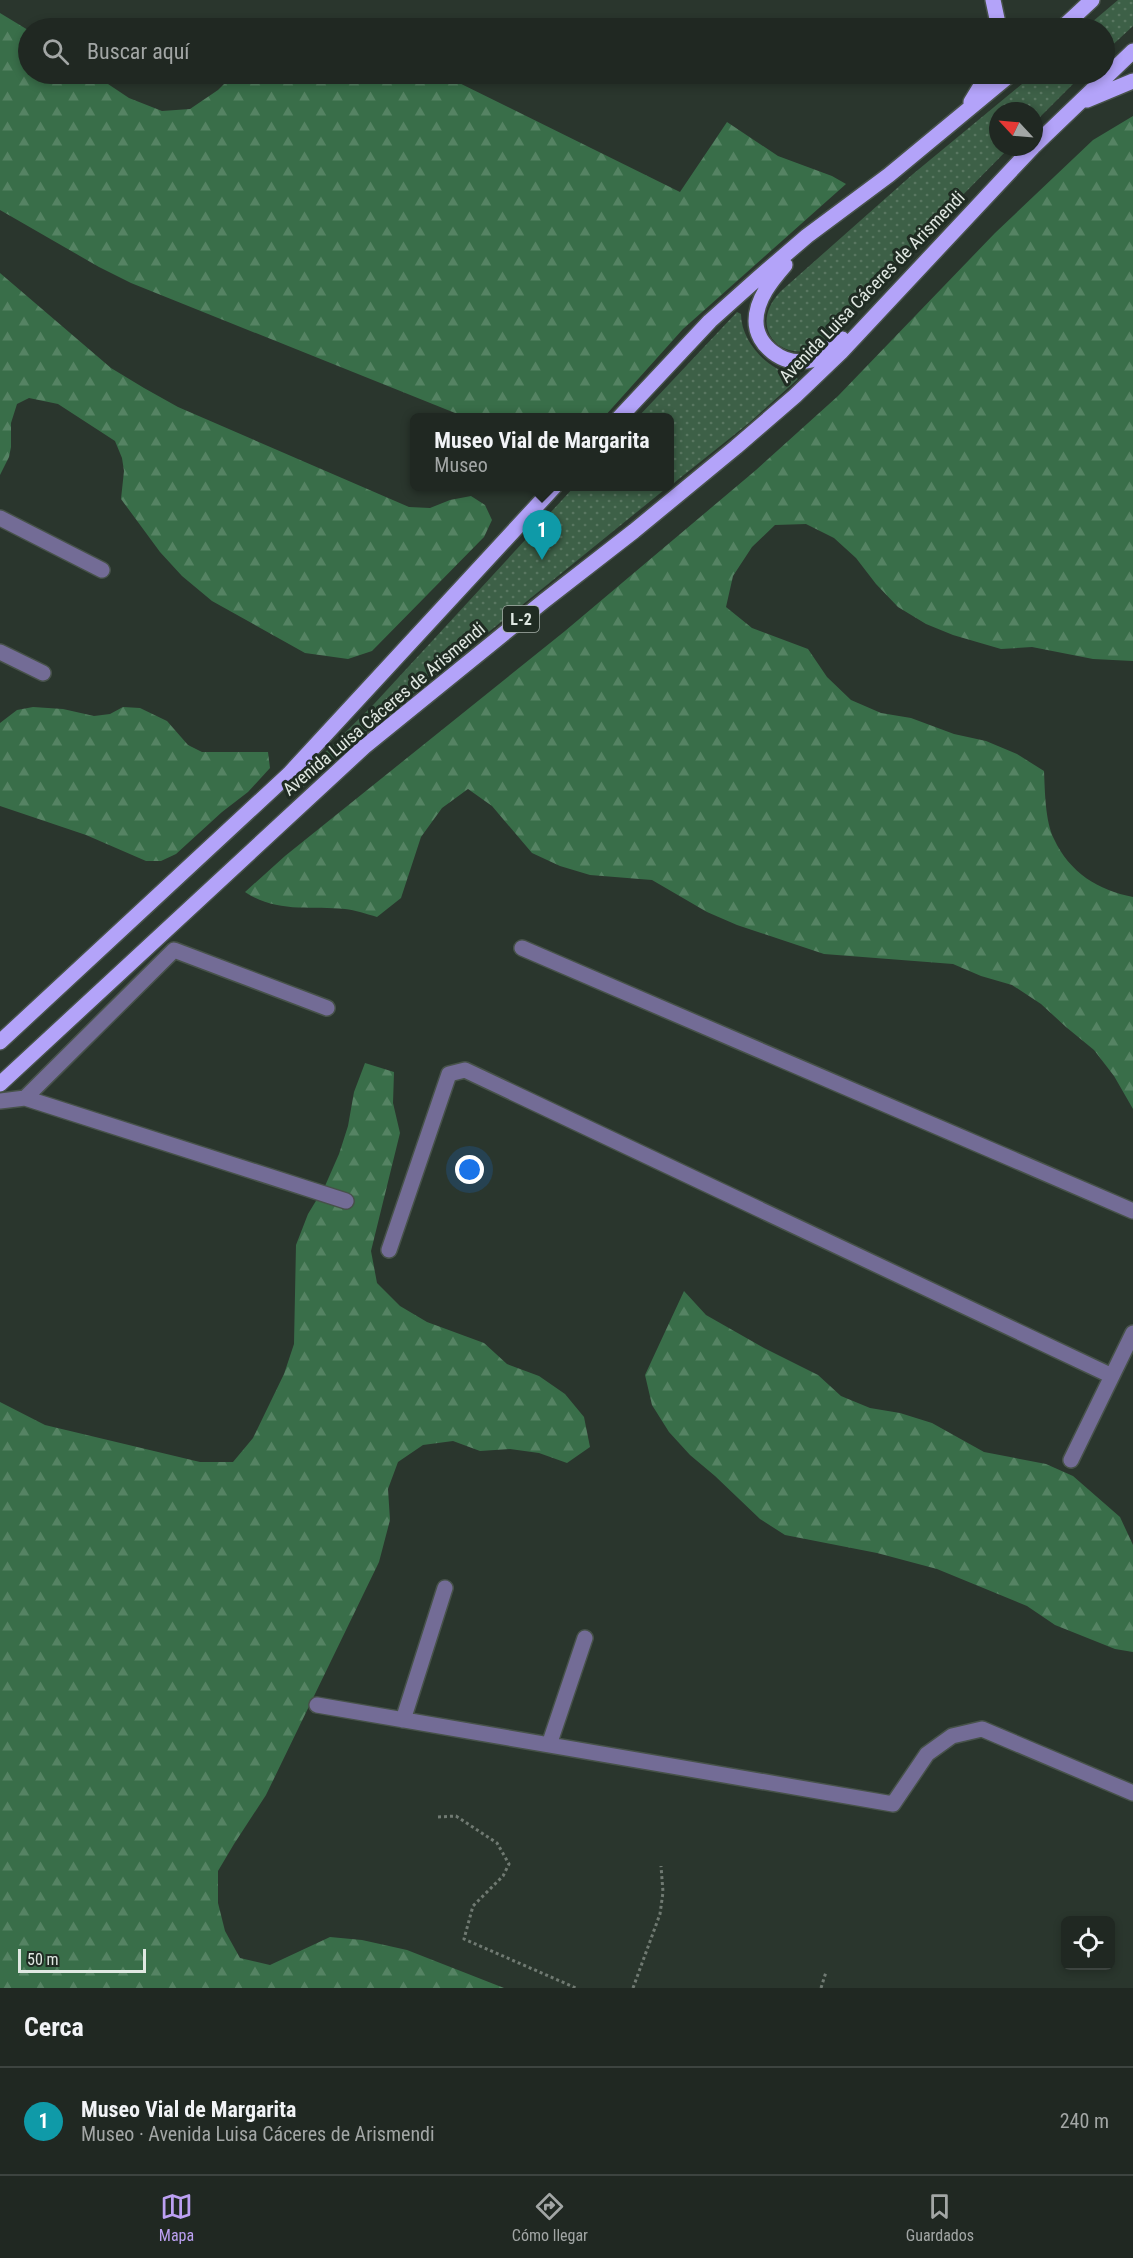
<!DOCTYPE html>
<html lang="es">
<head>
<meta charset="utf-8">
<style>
  :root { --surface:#202822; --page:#28302a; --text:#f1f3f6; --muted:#a2a6a5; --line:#3d4440; --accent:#bca0f2 }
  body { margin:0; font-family:"Roboto Condensed",sans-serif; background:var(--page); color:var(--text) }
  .controls { position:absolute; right:18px; bottom:18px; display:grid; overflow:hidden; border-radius:9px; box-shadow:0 3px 9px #0003 }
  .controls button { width:54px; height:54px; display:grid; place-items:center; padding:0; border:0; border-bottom:2px solid var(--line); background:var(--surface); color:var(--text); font:30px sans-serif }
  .compass { position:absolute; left:989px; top:102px; width:54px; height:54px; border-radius:50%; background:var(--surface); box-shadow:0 3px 9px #0003; rotate:296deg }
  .scale { position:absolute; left:18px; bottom:15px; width:128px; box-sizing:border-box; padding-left:6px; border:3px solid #e0e8e2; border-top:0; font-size:16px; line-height:21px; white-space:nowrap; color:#e0e8e2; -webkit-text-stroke:4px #202c23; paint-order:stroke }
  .you { position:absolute; left:470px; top:1170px; width:21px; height:21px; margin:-15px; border:4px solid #fff; border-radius:50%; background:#1a73e8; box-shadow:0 0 0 9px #1a73e833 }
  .badge { display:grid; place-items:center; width:39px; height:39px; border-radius:50%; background:var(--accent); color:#fff; font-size:20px; font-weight:700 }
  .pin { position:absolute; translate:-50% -50px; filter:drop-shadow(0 2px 3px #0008) }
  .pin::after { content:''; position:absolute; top:32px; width:21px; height:18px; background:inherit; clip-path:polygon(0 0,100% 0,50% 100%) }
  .popup { position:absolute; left:410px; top:413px; width:264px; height:78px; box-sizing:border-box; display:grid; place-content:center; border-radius:9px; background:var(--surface); filter:drop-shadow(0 2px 4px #0005); font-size:20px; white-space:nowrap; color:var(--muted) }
  .popup b { font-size:22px; color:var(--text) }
  .popup::after { content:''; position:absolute; left:50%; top:100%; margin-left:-12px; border:12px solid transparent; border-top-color:var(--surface) }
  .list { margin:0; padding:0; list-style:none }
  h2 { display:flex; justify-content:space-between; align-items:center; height:78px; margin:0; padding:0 24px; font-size:26px }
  h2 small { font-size:20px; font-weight:400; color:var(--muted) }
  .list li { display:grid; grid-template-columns:39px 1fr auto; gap:18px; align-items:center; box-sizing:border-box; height:108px; padding:0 24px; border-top:2px solid var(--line) }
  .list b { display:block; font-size:22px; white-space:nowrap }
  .list p { margin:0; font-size:20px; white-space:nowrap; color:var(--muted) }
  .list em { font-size:20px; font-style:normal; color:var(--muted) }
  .icon { flex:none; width:33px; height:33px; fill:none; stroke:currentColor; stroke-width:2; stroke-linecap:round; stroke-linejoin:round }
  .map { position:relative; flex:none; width:1133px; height:1988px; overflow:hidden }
  .search { position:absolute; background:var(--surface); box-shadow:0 3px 9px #0003; left:18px; right:18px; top:18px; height:66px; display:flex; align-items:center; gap:15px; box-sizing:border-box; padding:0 21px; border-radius:33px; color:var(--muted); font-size:22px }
  .sheet { height:186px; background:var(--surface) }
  nav { display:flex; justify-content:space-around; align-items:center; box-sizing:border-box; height:84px; border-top:2px solid var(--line); background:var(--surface); font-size:16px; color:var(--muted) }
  nav a { display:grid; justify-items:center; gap:3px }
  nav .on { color:var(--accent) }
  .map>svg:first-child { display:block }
</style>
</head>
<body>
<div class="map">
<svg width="1133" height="1988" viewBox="0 0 1133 1988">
  <defs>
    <pattern id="grass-dots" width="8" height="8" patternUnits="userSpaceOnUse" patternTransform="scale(1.5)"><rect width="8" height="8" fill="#3d6047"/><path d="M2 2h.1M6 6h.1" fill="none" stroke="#597761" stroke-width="1.8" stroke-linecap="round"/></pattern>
    <pattern id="forest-firs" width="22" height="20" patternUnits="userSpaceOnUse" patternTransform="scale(1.5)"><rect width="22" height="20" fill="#396e49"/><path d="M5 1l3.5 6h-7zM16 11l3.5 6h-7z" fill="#558363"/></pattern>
  </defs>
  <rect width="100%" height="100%" fill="#2a362d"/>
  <!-- grass -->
  <path fill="url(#grass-dots)" d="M1118,0H1133V26L1105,52L1104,28H1085Z
    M1034,74H1083L1034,123V111H998V147H1010L894,265L822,343C788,369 743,330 781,291L913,174Z
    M737,312L741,314C741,336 758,358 776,368C783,372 792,374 798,379L749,423L670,486V418L638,417Z
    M669,486L364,733L301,789L295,782L374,704L574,487Z"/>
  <!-- forest -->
  <path fill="url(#forest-firs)" d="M0,13L28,30V74H93L129,98L162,111L190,109L218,90L234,74H343L362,81L384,82L401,80L407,74H441L680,192L727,122L778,156L832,176L846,184L683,329L604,417H465L131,283L99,267L0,210Z
    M1133,116V661L1093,659L1032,647L1001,649L953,635L926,624L898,607L876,584L856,558L834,538L806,524L775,525L752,547L733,576L726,607L752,628L808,649L827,677L851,700L881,713L911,718L954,734L986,741L1017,754L1044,771C1045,791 1045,821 1054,839C1070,873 1098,890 1133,897V1109L1114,1076L1094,1050L1066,1027L1041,1004L1012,985L981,976L953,964L824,954L737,925L707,912L652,880L590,875L560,866L532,853L492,806L468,789L442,808L421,837L401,898L377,917C367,914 355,910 345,909C310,906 276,913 245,892L285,856L565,631L756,470L838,396L995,233L1093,140Z
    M0,273L111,368L144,388L178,407L409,507L430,508L450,500L471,496L485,505L492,520L484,537L372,651L348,659L305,653L212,601L182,576L160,552L121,499L124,471L122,458L115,441L58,404L29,398L17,404L11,423V447L9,457L0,475Z
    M33,707L63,709L94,716L110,714L123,707L140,708L167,721L188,745L202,752H268L270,768L248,792L222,812L176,854L161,861H146L86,835L0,806V723L17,710Z
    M365,1063L394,1072L393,1103L400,1133L371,1251L377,1283L400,1306L427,1322L484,1343L507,1364L539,1376L565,1394L584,1417L590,1447L567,1463L539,1453L510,1449L480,1451L453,1441L423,1445L398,1462L388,1489L390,1520L379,1562L266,1795L234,1844L218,1871V1903L225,1931L240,1958L270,1965L330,1937L362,1940L407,1950L504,1988H0V1402L45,1425L200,1462H233L253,1438L284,1374L294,1344L296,1245L308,1214L325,1186L339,1154L348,1126L354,1092Z
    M684,1291L706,1315L764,1348L818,1375L841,1396L870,1408L900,1413L932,1423L984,1452L1046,1464L1073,1476L1120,1517L1133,1545V1652L1115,1649L1055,1625L1027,1606L937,1569L877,1553L785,1535L760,1519L715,1476L690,1455L669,1432L652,1405L645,1375Z"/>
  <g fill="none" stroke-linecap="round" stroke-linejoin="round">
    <!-- minor casing -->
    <g stroke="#47524a" stroke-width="18">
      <path id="minor" d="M0,518L102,570
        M0,652L43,673
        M522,948L1133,1211
        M327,1008L174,950L25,1098L346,1201
        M0,1101L25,1098
        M389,1250L449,1074L465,1070L1112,1376
        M1071,1460L1133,1333
        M317,1705L893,1804L927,1754L952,1736L982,1729L1133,1793
        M403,1720L445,1588
        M549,1745L585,1638"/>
    </g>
    <!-- major casing -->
    <g stroke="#47524a" stroke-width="18">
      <path id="major" d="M993,0L999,28
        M1062,28L1092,0
        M1087,100L1133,81
        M971,102L988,74
        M1034,146L1133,51
        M785,265C772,280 756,299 756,321C756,346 784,366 807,361C821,358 832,347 842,339
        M619,418L710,321L757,279L807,236L889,175L1011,74
        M0,1042L289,774L555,486
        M0,1084L364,747L544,601L634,531L736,447L795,396L841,352L1033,147"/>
    </g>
    <!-- path -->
    <path stroke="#707a72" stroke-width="3" stroke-dasharray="3 3" stroke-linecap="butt" d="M438,1817L456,1816L497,1843L509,1864L503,1876L473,1906L464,1939L576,1988
      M633,1988L660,1914L663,1892L661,1866
      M821,1988L826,1972"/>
    <!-- minor -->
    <use href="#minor" stroke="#736c96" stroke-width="15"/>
    <!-- major -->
    <use href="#major" stroke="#b3a3f9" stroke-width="15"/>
  </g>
  <g text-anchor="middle" stroke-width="6" stroke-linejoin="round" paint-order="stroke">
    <!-- shield labels -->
    <rect fill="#202c23" stroke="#a6b0a9" stroke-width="1.5" x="503" y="606" width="36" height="26" rx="4.5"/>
    <g font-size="16" font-weight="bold" fill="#e0e8e2">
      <text x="521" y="625">L-2</text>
    </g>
    <!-- street labels -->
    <g font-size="18" fill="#e0e8e2" stroke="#202c23">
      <text transform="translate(872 287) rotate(-46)" y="6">Avenida Luisa Cáceres de Arismendi</text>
      <text transform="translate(384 709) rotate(-40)" y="6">Avenida Luisa Cáceres de Arismendi</text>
    </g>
  </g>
</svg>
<div class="controls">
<button><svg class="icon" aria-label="locate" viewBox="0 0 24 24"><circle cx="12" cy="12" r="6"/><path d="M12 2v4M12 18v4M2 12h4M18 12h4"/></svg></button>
</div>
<svg class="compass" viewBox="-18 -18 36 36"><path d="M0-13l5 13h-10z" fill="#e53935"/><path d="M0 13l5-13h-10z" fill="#a2a6a5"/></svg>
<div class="scale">50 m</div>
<div class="you"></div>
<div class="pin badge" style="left:542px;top:560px;background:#0f9aa8">1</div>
<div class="popup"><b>Museo Vial de Margarita</b>Museo</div>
<div class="search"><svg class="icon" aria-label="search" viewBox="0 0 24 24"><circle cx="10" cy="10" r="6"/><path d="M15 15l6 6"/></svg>Buscar aquí</div>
</div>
<section class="sheet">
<h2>Cerca<small></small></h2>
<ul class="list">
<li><span class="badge" style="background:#0f9aa8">1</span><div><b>Museo Vial de Margarita</b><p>Museo · Avenida Luisa Cáceres de Arismendi</p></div><em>240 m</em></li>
</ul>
</section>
<nav>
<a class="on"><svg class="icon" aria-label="map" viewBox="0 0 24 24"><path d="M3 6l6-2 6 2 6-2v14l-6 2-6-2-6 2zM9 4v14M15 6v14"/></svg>Mapa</a>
<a><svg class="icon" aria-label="directions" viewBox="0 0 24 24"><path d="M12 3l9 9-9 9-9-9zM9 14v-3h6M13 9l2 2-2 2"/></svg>Cómo llegar</a>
<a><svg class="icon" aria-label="saved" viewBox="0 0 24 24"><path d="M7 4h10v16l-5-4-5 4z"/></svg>Guardados</a>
</nav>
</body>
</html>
